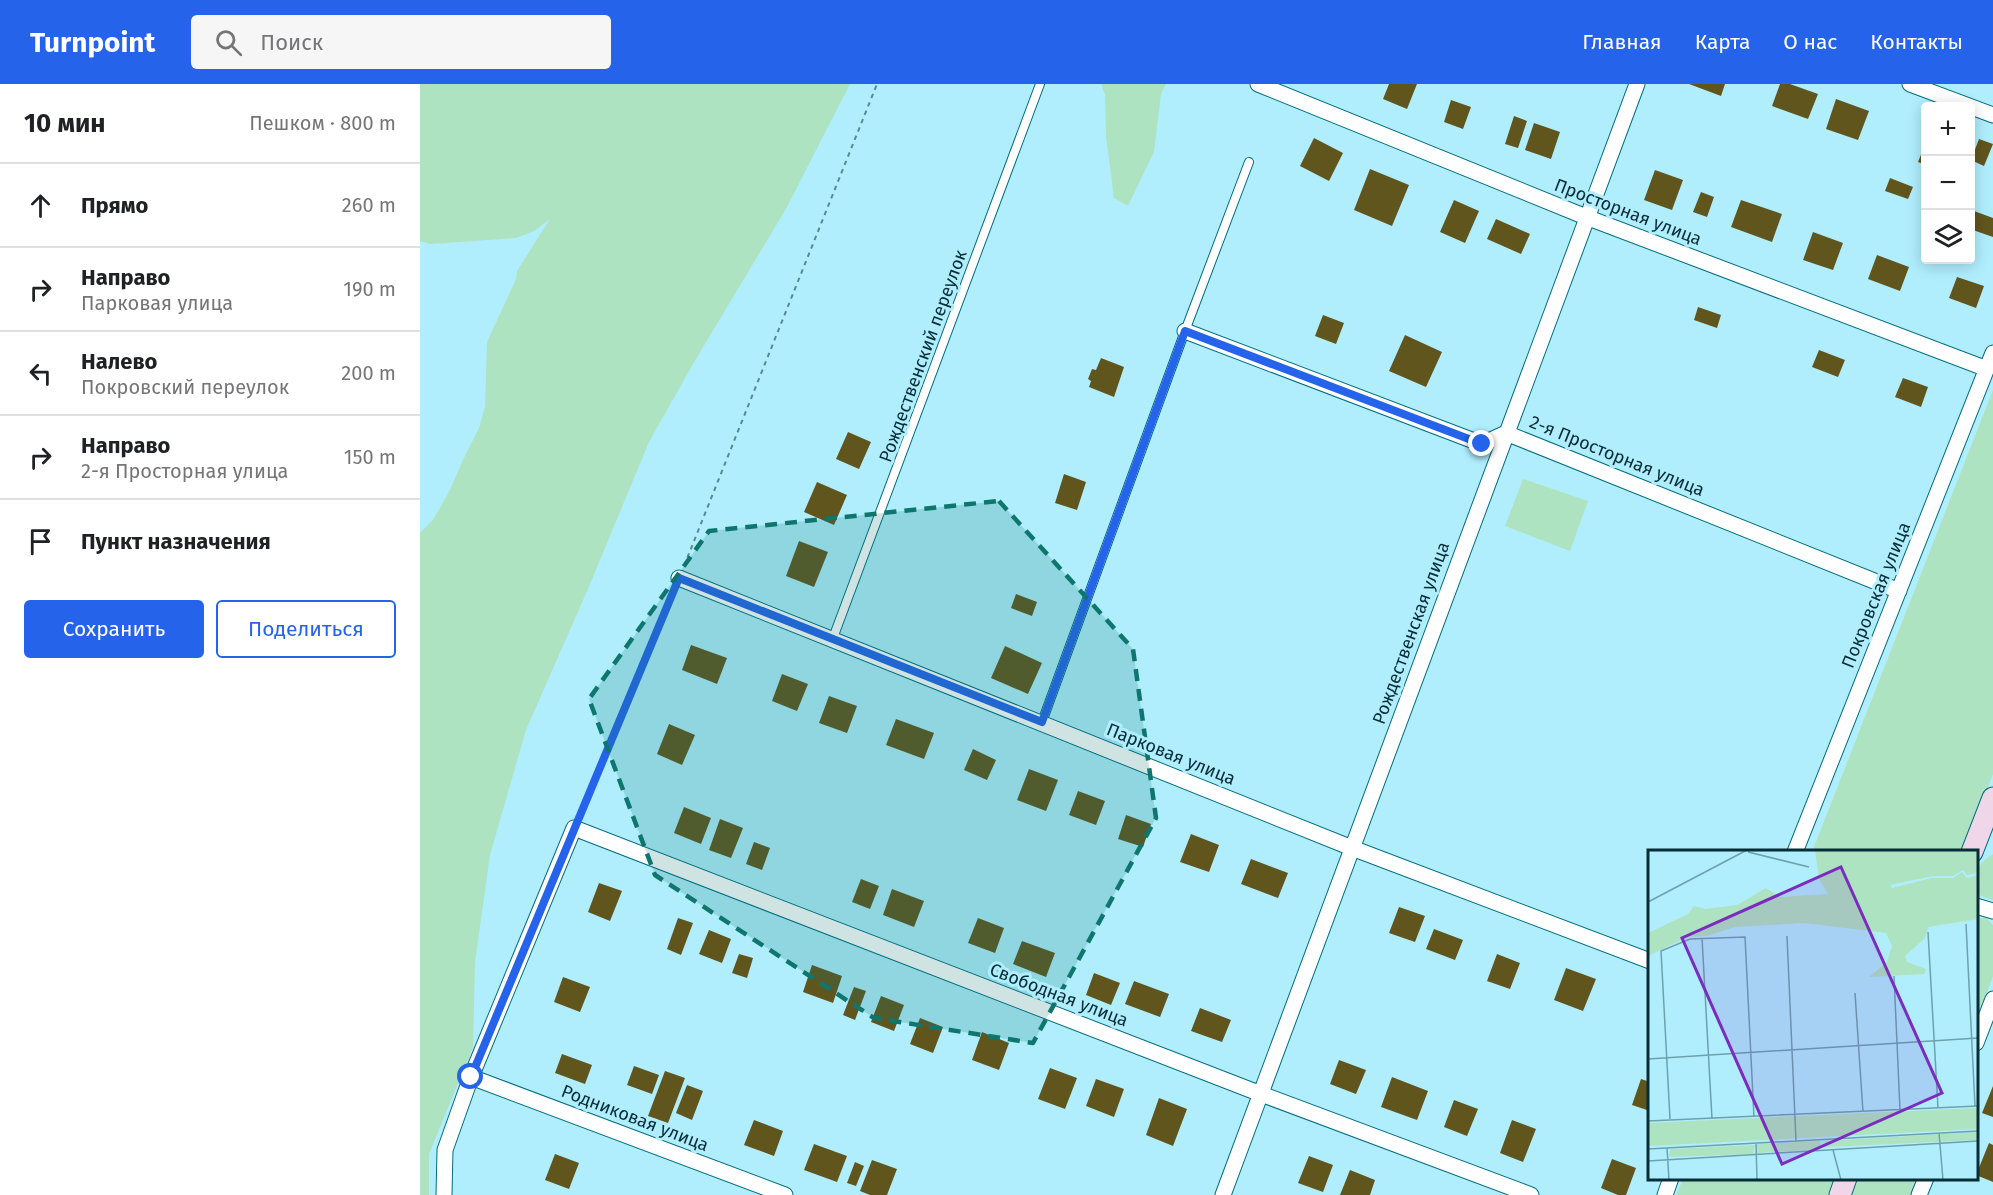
<!DOCTYPE html>
<html lang="ru">
<head>
<meta charset="utf-8">
<style>
  :root { --surface:#fff; --page:#f6f6f6; --text:#202124; --muted:#757577; --line:#e0e0e0; --accent:#2563eb }
  body { margin:0; font-family:"Fira Sans",sans-serif; background:var(--page); color:var(--text) }
  .controls { position:absolute; right:18px; top:18px; display:grid; overflow:hidden; border-radius:6px; box-shadow:0 3px 15px #0003 }
  .controls button { width:54px; height:54px; display:grid; place-items:center; padding:0; border:0; border-bottom:2px solid var(--line); background:var(--surface); color:var(--text); font:30px sans-serif }
  .stop { position:absolute; width:18px; height:18px; margin:-14px; border:4px solid #2563eb; border-radius:50%; background:#fff }
  .stop.end { background:#2563eb; border-color:#fff; box-shadow:0 2px 6px #0008 }
  .list { margin:0; padding:0; list-style:none }
  h2 { display:flex; justify-content:space-between; align-items:center; height:78px; margin:0; padding:0 24px; font-size:26px }
  h2 small { font-size:20px; font-weight:400; color:var(--muted) }
  .list li { display:grid; grid-template-columns:39px 1fr auto; gap:18px; align-items:center; box-sizing:border-box; height:84px; padding:0 24px; border-top:2px solid var(--line) }
  .list b { display:block; font-size:22px; white-space:nowrap }
  .list p { margin:0; font-size:20px; white-space:nowrap; color:var(--muted) }
  .list em { font-size:20px; font-style:normal; color:var(--muted) }
  .actions { display:flex; gap:12px; padding:18px 24px }
  .actions a { flex:1; padding:14px 0; border:2px solid var(--accent); border-radius:6px; text-align:center; font-size:21px; color:var(--accent) }
  .actions .main { background:var(--accent); color:#fff }
  .icon { flex:none; width:33px; height:33px; fill:none; stroke:currentColor; stroke-width:2; stroke-linecap:round; stroke-linejoin:round }
  .map { position:relative; flex:none; width:1573px; height:1111px; overflow:hidden }
  header { display:flex; align-items:center; gap:36px; box-sizing:border-box; height:84px; padding:0 30px; background:var(--accent); color:#fff }
  header strong { font-size:28px }
  nav { display:flex; gap:33px; margin-inline-start:auto; font-size:21px }
  .search { width:420px; height:54px; background:var(--page); display:flex; align-items:center; gap:15px; box-sizing:border-box; padding:0 21px; border-radius:6px; color:var(--muted); font-size:22px }
  main { display:flex }
  aside { flex:1; background:var(--surface) }
  .map>svg:first-child { display:block }
</style>
</head>
<body>
<header>
<strong>Turnpoint</strong>
<div class="search"><svg class="icon" aria-label="search" viewBox="0 0 24 24"><circle cx="10" cy="10" r="6"/><path d="M15 15l6 6"/></svg>Поиск</div>
<nav><a>Главная</a><a>Карта</a><a>О нас</a><a>Контакты</a></nav>
</header>
<main>
<aside>
<h2>10 мин<small>Пешком · 800 m</small></h2>
<ul class="list">
<li><svg class="icon" aria-label="ahead" viewBox="0 0 24 24"><path d="M12 20V5M6 11l6-6 6 6"/></svg><div><b>Прямо</b></div><em>260 m</em></li>
<li><svg class="icon" aria-label="right" viewBox="0 0 24 24"><path d="M7 20v-9h11M14 6l5 5-5 5"/></svg><div><b>Направо</b><p>Парковая улица</p></div><em>190 m</em></li>
<li><svg class="icon" aria-label="left" viewBox="0 0 24 24"><path d="M17 20v-9H6M10 6l-5 5 5 5"/></svg><div><b>Налево</b><p>Покровский переулок</p></div><em>200 m</em></li>
<li><svg class="icon" aria-label="right" viewBox="0 0 24 24"><path d="M7 20v-9h11M14 6l5 5-5 5"/></svg><div><b>Направо</b><p>2-я Просторная улица</p></div><em>150 m</em></li>
<li><svg class="icon" aria-label="arrive" viewBox="0 0 24 24"><path d="M6 21V4h12l-3 4 3 4H6"/></svg><div><b>Пункт назначения</b></div></li>
</ul>
<div class="actions"><a class="main">Сохранить</a><a>Поделиться</a></div>
</aside>
<div class="map">
<svg width="1573" height="1111" viewBox="0 0 1573 1111">
  <rect width="100%" height="100%" fill="#b0eefe"/>
  <!-- green -->
  <path fill="#ade3c0" d="M0,0H430L366,125L273,280L229,358L168,505L106,646L70,771L55,878L53,963L9,1070V1111H0V449L13,436L30,406L42,378L59,344L65,323L67,258L96,195L97,187L130,135L114,147L96,154L10,160L0,157Z
    M681,0H746L741,10L734,68L708,122L694,114L686,52L685,11Z
    M1573,306V690L1544,767L1392,768Z
    M1103,395L1168,417L1150,467L1085,442Z
    M1573,770V816L1556,810C1556,791 1555,780 1573,770Z
    M1557,834H1566L1573,841V892L1557,936Z
    M1263,1095H1417L1411,1111H1256Z
    M1437,1095H1497L1491,1111H1430Z"/>
  <!-- building -->
  <path fill="#61551e" d="M969,0H997L987,25L963,15Z
    M1269,0H1305L1301,12Z
    M1360,0H1370L1398,10L1388,35L1352,22Z
    M1416,15L1449,27L1438,56L1406,45Z
    M1031,16L1051,23L1043,45L1024,38Z
    M1094,32L1107,37L1098,64L1085,60Z
    M1114,39L1140,48L1131,75L1105,66Z
    M894,54L923,69L909,97L880,82Z
    M1559,55L1573,60L1564,82L1551,76Z
    M1506,58V81L1498,78Z
    M950,85L989,101L972,142L934,126Z
    M1235,86L1263,96L1252,126L1224,116Z
    M1470,94L1493,103L1488,115L1465,107Z
    M1281,108L1294,113L1287,133L1273,128Z
    M1034,116L1059,127L1045,159L1020,148Z
    M1321,116L1362,130L1352,158L1311,143Z
    M1554,127L1573,134V153L1550,145V136Z
    M1076,135L1110,150L1101,170L1067,155Z
    M1393,148L1423,159L1413,186L1383,176Z
    M1457,171L1489,183L1480,207L1448,195Z
    M1537,193L1564,202L1556,224L1529,214Z
    M1278,223L1301,231L1297,244L1274,236Z
    M903,231L924,239L916,260L895,252Z
    M985,251L1022,268L1006,303L969,287Z
    M1399,266L1425,276L1418,293L1392,283Z
    M681,274L704,283L694,313L669,303L671,297L668,295L672,285L676,286Z
    M1483,294L1508,303L1501,323L1475,313Z
    M428,348L451,358L439,385L416,375Z
    M644,390L666,398L657,426L635,419Z
    M397,398L427,411L414,441L384,428Z
    M379,457L408,468L394,503L366,492Z
    M596,510L617,518L612,532L591,524Z
    M271,561L307,574L297,600L262,586Z
    M585,562L622,579L608,610L571,594Z
    M362,590L388,600L377,627L352,617Z
    M409,612L437,622L427,649L399,639Z
    M476,635L514,649L504,675L466,661Z
    M249,640L275,651L262,681L237,670Z
    M553,665L576,676L567,696L544,686Z
    M609,685L638,696L626,727L597,716Z
    M658,707L685,717L676,741L649,731Z
    M264,723L291,734L281,760L254,749Z
    M706,731L731,740L723,763L698,755Z
    M300,735L323,744L311,774L289,766Z
    M771,750L799,761L789,788L760,778Z
    M334,758L350,764L342,786L326,780Z
    M831,775L868,789L858,814L821,800Z
    M441,795L459,802L450,825L432,818Z
    M179,799L202,807L190,837L168,828Z
    M472,805L504,817L494,843L463,831Z
    M979,823L1005,832L995,858L969,849Z
    M258,834L273,839L261,871L247,865Z
    M558,834L584,844L575,869L548,859Z
    M1014,845L1043,856L1035,876L1006,865Z
    M289,846L311,855L302,879L279,870Z
    M602,857L635,869L626,893L593,880Z
    M319,870L333,874L327,894L312,889Z
    M1077,870L1100,879L1090,905L1067,897Z
    M392,881L422,892L413,919L383,908Z
    M1146,884L1176,895L1163,927L1134,916Z
    M674,889L700,899L691,921L666,911Z
    M143,893L170,903L160,928L134,918Z
    M714,897L749,910L740,933L705,920Z
    M434,903L446,907L435,936L423,931Z
    M461,912L484,921L474,947L451,938Z
    M780,924L811,936L802,958L771,947Z
    M500,934L523,943L513,969L490,960Z
    M562,948L589,959L579,986L552,976Z
    M142,970L172,981L165,1000L135,989Z
    M919,976L946,986L936,1010L910,1000Z
    M214,982L239,991L232,1010L207,1001Z
    M630,984L657,994L645,1025L618,1015Z
    M245,987L265,994L248,1039L228,1032Z
    M972,993L1008,1007L997,1036L961,1023Z
    M676,995L704,1005L694,1033L666,1022Z
    M1221,995L1230,998V1027L1212,1021Z
    M267,1001L283,1007L272,1036L256,1029Z
    M1573,1002V1033L1562,1029Z
    M739,1014L767,1025L753,1062L726,1051Z
    M1034,1016L1058,1025L1047,1052L1024,1043Z
    M334,1036L363,1047L354,1072L324,1061Z
    M1092,1036L1116,1045L1103,1078L1080,1069Z
    M1569,1059L1573,1061V1098L1556,1091Z
    M394,1060L427,1072L417,1098L384,1086Z
    M135,1070L159,1079L149,1105L125,1096Z
    M889,1072L913,1081L903,1108L878,1099Z
    M1192,1075L1216,1084L1206,1111H1198L1181,1104Z
    M452,1076L477,1085L467,1111H450L440,1107Z
    M435,1078L444,1082L436,1102L427,1099Z
    M930,1086L955,1096L950,1111H920Z"/>
  <g fill="none" stroke-linecap="round" stroke-linejoin="round">
    <!-- service casing -->
    <g stroke="#006d81" stroke-width="10">
      <path id="service" d="M413,554L620,0
        M622,638L765,247L829,78"/>
    </g>
    <!-- minor casing -->
    <g stroke="#006d81" stroke-width="17">
      <path id="minor" d="M838,0L1166,133L1567,285
        M1490,0L1573,31
        M765,247L1062,360L1086,349L1479,507
        M259,494L932,764L1230,877
        M1375,768L1573,269
        M1556,822L1573,827
        M1556,959L1573,915
        M51,993L365,1111
        M24,1111L25,1066L51,993L154,744L841,1010L1111,1111
        M803,1111L1217,0
        M1245,1111L1251,1094
        M1499,1111L1506,1094"/>
    </g>
    <!-- secondary casing -->
    <g stroke="#006d81" stroke-width="23">
      <path id="secondary" d="M1552,768L1573,714
        M1420,1111L1426,1094"/>
    </g>
    <!-- path -->
    <path stroke="#588995" stroke-width="2" stroke-dasharray="4.5 4.5" stroke-linecap="butt" d="M264,482L457,0
      M159,731L254,507"/>
    <!-- service -->
    <use href="#service" stroke="#fff" stroke-width="8"/>
    <!-- minor -->
    <use href="#minor" stroke="#fff" stroke-width="15"/>
    <!-- secondary -->
    <use href="#secondary" stroke="#efd6e9" stroke-width="21"/>
  </g>
  <g fill="none" stroke-linecap="round" stroke-linejoin="round">
    <!-- route -->
    <path stroke="#2563eb" stroke-width="8" d="M51,993L259,494L622,638L765,247L1062,360"/>
  </g>
  <!-- marked area -->
  <path fill="#0f766e" fill-opacity="0.2" stroke="#0f766e" stroke-width="4.5" stroke-dasharray="12 8" stroke-linejoin="round" d="M579,417L713,565L736,734L613,959L454,934L235,791L169,615L289,447Z"/>
  <g text-anchor="middle" stroke-width="6" stroke-linejoin="round" paint-order="stroke">
    <!-- street labels -->
    <g font-size="18" fill="#072d36" stroke="#b0eefe">
      <text transform="translate(1208 128) rotate(21)" y="6">Просторная улица</text>
      <text transform="translate(503 272) rotate(-70)" y="6">Рождественский переулок</text>
      <text transform="translate(1197 372) rotate(22)" y="6">2-я Просторная улица</text>
      <text transform="translate(1456 511) rotate(-68)" y="6">Покровская улица</text>
      <text transform="translate(991 549) rotate(-70)" y="6">Рождественская улица</text>
      <text transform="translate(751 670) rotate(22)" y="6">Парковая улица</text>
      <text transform="translate(639 911) rotate(21)" y="6">Свободная улица</text>
      <text transform="translate(215 1034) rotate(21)" y="6">Родниковая улица</text>
    </g>
  </g>
  <!-- overview -->
  <g transform="translate(1228 766)">
    <rect width="330" height="330" fill="#b0eefe"/>
    <path d="M167,0H330V23L319,25L315,20L305,26H285L242,35L244,38L284,28H305L314,22L319,28L330,25V69L280,77L277,88L257,106L259,112L278,119L276,124L221,127L239,112L244,96L238,83L157,73L87,77L59,86L40,87L0,106V83L40,64L46,56L57,59L89,55L118,38L132,47L180,44L171,29ZM330,258V279L0,296V273ZM330,282V290L177,297V291ZM172,291V299L109,303V294ZM107,295L105,304L21,307L22,299Z" fill="#ade3c0"/>
    <path fill="none" stroke="#6ca1ae" stroke-width="1.5" d="M100,2L161,17M0,52L99,0M318,74L327,256M280,82L290,258M139,86L148,291M54,88L64,269M246,126L252,260M207,143L215,262M0,209L330,188M22,269L13,101L42,89L97,87L106,267M0,271L330,256M291,283L295,330M108,293L109,330M19,298L21,330M0,299L330,281M185,300L193,330M0,311L330,291"/>
    <path fill="#7b2cbf" fill-opacity="0.15" stroke="#7b2cbf" stroke-width="3" d="M193,17L294,243L134,314L34,88Z"/>
    <rect width="330" height="330" fill="none" stroke="#072d36" stroke-width="3"/>
  </g>
</svg>
<div class="controls">
<button>+</button>
<button>−</button>
<button><svg class="icon" aria-label="layers" viewBox="0 0 24 24"><path d="M12 4l9 5-9 5-9-5zM3 14l9 5 9-5"/></svg></button>
</div>
<div class="stop" style="left:51px;top:993px"></div>
<div class="stop end" style="left:1062px;top:360px"></div>
</div>
</main>
</body>
</html>
